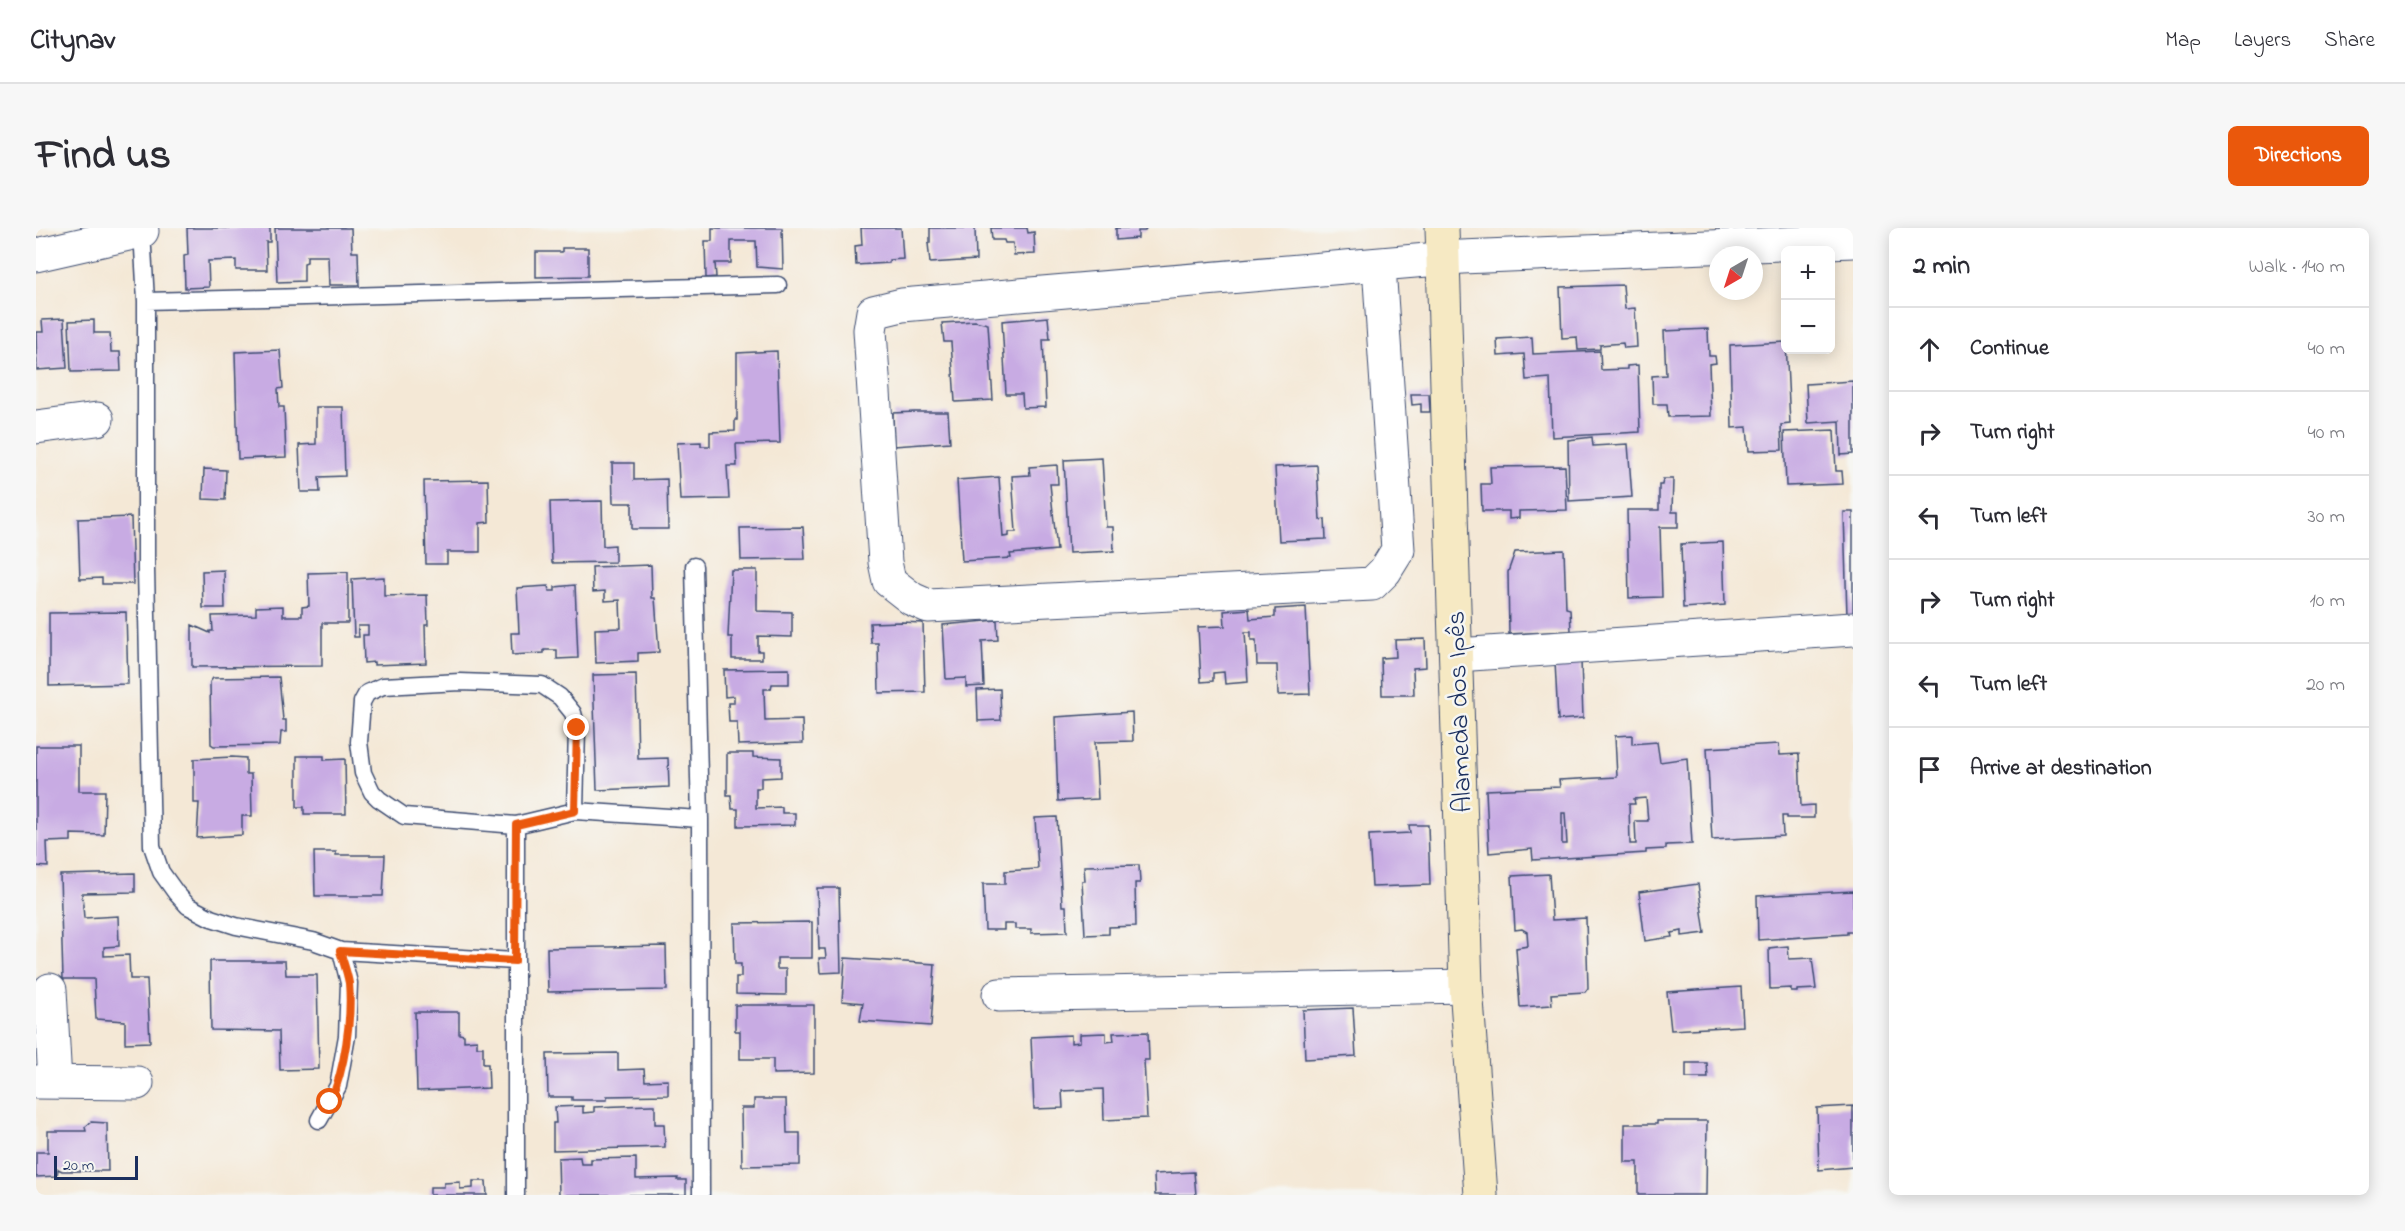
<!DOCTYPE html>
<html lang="en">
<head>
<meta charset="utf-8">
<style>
  :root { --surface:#fff; --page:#f7f7f7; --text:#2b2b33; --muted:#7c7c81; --line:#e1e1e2; --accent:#ea580c }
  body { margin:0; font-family:"Indie Flower",sans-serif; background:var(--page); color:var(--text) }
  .controls { position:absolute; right:18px; top:18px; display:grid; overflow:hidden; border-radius:9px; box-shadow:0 3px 15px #0003 }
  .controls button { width:54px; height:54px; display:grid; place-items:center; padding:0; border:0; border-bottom:2px solid var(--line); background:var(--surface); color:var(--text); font:30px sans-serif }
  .compass { position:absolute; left:1673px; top:18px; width:54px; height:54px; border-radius:50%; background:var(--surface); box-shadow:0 3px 15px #0003; rotate:219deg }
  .scale { position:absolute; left:18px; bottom:15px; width:84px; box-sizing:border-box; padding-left:6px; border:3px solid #1b2f5e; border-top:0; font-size:16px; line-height:21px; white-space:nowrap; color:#1b2f5e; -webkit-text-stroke:4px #f6f6f2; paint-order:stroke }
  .stop { position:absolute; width:18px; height:18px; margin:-14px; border:4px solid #ea580c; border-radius:50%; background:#fff }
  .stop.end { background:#ea580c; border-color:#fff; box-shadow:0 2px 6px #0008 }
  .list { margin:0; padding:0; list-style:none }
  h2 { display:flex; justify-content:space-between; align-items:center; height:78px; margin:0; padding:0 24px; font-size:26px }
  h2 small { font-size:20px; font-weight:400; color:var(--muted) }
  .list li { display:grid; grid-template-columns:39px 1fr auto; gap:18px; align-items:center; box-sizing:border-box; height:84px; padding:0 24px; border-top:2px solid var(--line) }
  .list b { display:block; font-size:22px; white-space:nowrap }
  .list em { font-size:20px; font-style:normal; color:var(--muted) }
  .icon { flex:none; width:33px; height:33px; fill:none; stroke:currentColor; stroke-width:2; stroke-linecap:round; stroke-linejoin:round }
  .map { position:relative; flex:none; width:1817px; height:967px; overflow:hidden; border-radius:9px }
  header { display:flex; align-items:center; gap:36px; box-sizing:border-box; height:84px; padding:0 30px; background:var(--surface); border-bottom:2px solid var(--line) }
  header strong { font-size:28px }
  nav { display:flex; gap:33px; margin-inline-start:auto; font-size:21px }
  .intro { display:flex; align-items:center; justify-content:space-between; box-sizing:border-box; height:144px; padding:0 36px }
  h1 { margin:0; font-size:42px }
  .button { padding:15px 27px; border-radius:9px; background:var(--accent); color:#fff; font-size:21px; font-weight:700 }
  main { display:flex; gap:36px; padding:0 36px }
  aside { flex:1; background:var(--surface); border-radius:9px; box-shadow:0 3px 15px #0003 }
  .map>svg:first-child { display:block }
</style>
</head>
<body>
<header>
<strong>Citynav</strong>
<nav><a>Map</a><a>Layers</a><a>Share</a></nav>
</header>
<div class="intro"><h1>Find us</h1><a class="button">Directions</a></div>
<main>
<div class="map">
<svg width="1817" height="967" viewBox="0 0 1817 967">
  <rect width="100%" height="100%" fill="#f6f6f2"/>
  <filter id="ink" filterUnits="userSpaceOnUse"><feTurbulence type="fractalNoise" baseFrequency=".0167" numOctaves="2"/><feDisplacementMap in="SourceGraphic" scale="12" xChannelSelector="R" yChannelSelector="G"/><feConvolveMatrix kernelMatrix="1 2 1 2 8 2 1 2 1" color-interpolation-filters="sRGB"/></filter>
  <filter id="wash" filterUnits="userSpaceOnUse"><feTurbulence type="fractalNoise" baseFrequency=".008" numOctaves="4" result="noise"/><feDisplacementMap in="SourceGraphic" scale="24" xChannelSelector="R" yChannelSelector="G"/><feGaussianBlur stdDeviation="1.35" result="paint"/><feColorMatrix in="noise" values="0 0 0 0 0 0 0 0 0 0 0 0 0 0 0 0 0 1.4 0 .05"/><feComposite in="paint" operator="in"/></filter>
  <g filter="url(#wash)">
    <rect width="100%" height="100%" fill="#f4e8d6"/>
    <g id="blocks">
      <!-- building -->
      <path fill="#c8abe3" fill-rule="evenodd" d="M151,0H234V14H230L231,42H200V32L172,33L173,59L149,60L148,28L152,27Z
        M239,0H315L316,24H322L323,57H293L292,28H271V34L268,35V53L241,54Z
        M676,0H746L747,41L721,39L720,13H695V35H679L680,49L670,50L669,13H676Z
        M825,0H865L867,31L853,32V35L820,37L819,18L826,17Z
        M894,0H939L940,32L894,35L892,15H894Z
        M955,0H991L992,5L998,4L999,26L978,27L977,15H969L968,12H956Z
        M1080,0H1110L1109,3H1102V10L1080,12Z
        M526,20H552V48L500,49V24H526Z
        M1587,57L1589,81L1599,80L1601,119L1588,120L1587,115L1564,117V121L1542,122L1541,109L1526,110L1524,59Z
        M1012,89L1014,111H1007L1010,179L987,180L986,166H970L966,93Z
        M28,91L31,140L1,142L0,104H7L6,92Z
        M58,92V105H74L75,124H84L85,143L35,144L33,93Z
        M939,93L952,96L957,172L919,174L915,114H908L906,95Z
        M1672,101L1673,128H1679L1680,135L1673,136L1675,188L1632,189L1631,176H1617L1616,148L1630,147L1628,103Z
        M1496,109L1497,126L1564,123L1565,142L1591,141V138L1602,137L1604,204L1516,209L1514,150L1490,152L1488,126L1462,128L1461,111Z
        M1750,114L1754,196L1745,197L1746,222L1713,223L1711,199L1696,200L1694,117Z
        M244,122L247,160L242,161L243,179H248L250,229L202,231L199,124Z
        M741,123L744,215L700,216L701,238H691L693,271L644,272L641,215L665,214V218H674V204L699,203V192H701V125Z
        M1817,153V226L1805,227L1804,193L1772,195L1770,156Z
        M1375,166H1393L1394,184H1385V176L1376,177Z
        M280,179H307L309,248L283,249L284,264H265L263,217L280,216Z
        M879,184H912L914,214L858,218L857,185Z
        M1798,202L1800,243H1806L1807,256L1750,258L1748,204Z
        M1556,209L1557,218L1592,216L1596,269L1533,273L1532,212Z
        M1066,230L1070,299H1077L1078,323L1033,325L1028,232Z
        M576,235H598V252L631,251L632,301H596V275H577Z
        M1021,237L1022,256H1014L1021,322L974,326L975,330L926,333L921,252L963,249L967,309L973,308V304H980L976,248L994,247L993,239Z
        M1281,237L1284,292L1289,291L1290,311L1243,313L1239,239Z
        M1529,238L1531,282L1483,283V290L1473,291V283H1446L1445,256H1455L1454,239Z
        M168,241L190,242L189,272L167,271Z
        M1627,251H1637L1636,284H1642V299H1624L1626,369L1593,370L1591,282H1623V257H1626Z
        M452,252L453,294L444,295V324H411V336H390L388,253Z
        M566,273L567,318L579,317V334L516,335L514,274Z
        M1808,284H1817V389L1811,388Z
        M95,289L97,356H66V350L44,351L42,291Z
        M767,299L769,331L705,332L704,300Z
        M1687,314L1689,377L1647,380L1645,316Z
        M1528,322L1530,380L1534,381L1535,403L1473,406L1472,344L1479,324Z
        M615,337L616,370H619L623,424L602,425V433L560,435L559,401L585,400L584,372L569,373V363L557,364L556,339Z
        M188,342L189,380H167L166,343Z
        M695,342H721V383L756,384V409L722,408V423H726V431H696V409H692Z
        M312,344V395H286V438L156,439V397L174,405V403H177L176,388L220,387V379L247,378V388H266V379L273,378L272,345Z
        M348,349V368L391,367L392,397H389L390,435L338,437V434L328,435L327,407H332V398H322L323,409H318L316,351Z
        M539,357L542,430L521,431V422H508V425L476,427L475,405H483L481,360L512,358L513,363H519V359Z
        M1270,379L1274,466L1242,467L1241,437H1221L1220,412H1215V404H1209L1212,454L1189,456L1188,444L1177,445V453L1165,454L1162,399L1189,398L1188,383L1213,381L1214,391L1239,389V381Z
        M90,384L92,456L13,458V385Z
        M961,392L962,412L946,413L948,458L930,459V450L910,451L907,397Z
        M865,394L887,395L889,464L843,465L842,415H835L834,395Z
        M1389,411L1390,439L1377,440L1378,467H1346L1345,430L1360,429L1359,412Z
        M1545,432L1547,490L1522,492L1519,434Z
        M753,441V456H736L735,461H728L729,493L766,492L767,515L702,517L701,494H693L692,475H698V468L689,469L688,442Z
        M600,446L602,531L632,530L633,559L561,562L557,447Z
        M243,449L247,492H250V504H245L244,517L178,518L175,516L174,454L177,450Z
        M964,461L965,492L942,493L941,462Z
        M1096,484L1097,513L1059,514L1062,571L1022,573L1019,489Z
        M1596,507V516L1621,514L1624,534L1651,530L1656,616L1630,617V621L1610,622V625L1497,632L1496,621L1453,625L1450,562L1524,559L1523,552L1581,549L1579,508ZM1610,570L1612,593H1599L1600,616H1594L1593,576H1599L1598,571ZM1526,585H1529L1531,616H1526Z
        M1743,516L1744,527L1763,526L1765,578L1778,577V590H1751V588H1746L1747,608L1676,612L1671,520Z
        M0,518H43V563H69L68,607L35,606V613L11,614L12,639L0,638Z
        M691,525H717V529L745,530V549L725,550V560H720V580L746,579V585H759V597L702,598V581H696L695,567H691Z
        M261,528H288V532L309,531L310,586H268V579H261Z
        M196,529L210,530V546H215L216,588H206V607L161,610L163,575H158V531Z
        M1021,589L1026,678H1030L1031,704L995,705V701H979V696H968V702H949L947,656H969V643L1002,641L999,590Z
        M1373,597H1392L1394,657L1336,659L1333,607L1374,605Z
        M278,624H300V627H349L347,668H279Z
        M1103,637L1104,655H1099L1100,698L1073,699V706L1049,707L1046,653H1049L1048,638Z
        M99,645V664L46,665L48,690L82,688L83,718L68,719V728L93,727L94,751H111L114,814L89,815V793L60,791L58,751H27L24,647Z
        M1513,646L1516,692L1550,690L1552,760L1549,764L1515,766L1516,777L1484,779L1480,720L1492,718L1491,704L1486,701L1479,702L1476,648Z
        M1662,656L1669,705L1646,708V703L1635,705L1636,709L1609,713L1603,664Z
        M781,660H803L805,744L784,745L783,730H790L789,721H783Z
        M1817,663V704H1811V706L1722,712L1721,668Z
        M776,694V730H741V741H750V767L700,766V749H705V736H699L698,695Z
        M630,718L631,762L512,764L511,720Z
        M1752,718L1753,731L1776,730L1780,761L1761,762V764H1755V760L1734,761L1733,720Z
        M809,730L899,736L895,798L824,793L827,775L806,773Z
        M174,733H249L250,747H281L283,841L244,842L243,803L175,802Z
        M1705,759L1707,798L1635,802L1631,764Z
        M699,777H778V845L737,846V831H704V803H699Z
        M1317,780L1320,828L1269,831L1267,782Z
        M379,784H423V806L428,807V813L441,812V819H447V836H452L453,860L381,863Z
        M1112,804L1113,832H1108L1111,890L1068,892L1067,861L1026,863L1027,880L998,881L995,809L1035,807V815L1044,814V806L1070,805V814L1078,813L1077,805Z
        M582,825V842L608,841L609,853L632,852V867L571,868V872H536V869H512L511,826Z
        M1650,835H1671L1672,850H1650Z
        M718,871H750L751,905H764V937L706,938L705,880H718Z
        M615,877H619V896H628L629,919L517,922V895H520L519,879L547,878V885L558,884V879Z
        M1817,878V939L1783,942L1781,880Z
        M1621,893H1671L1670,967H1602V934H1589V896H1621Z
        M55,894L71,895L72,943H26L22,941L21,948L0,949V924H12V903H50L49,899Z
        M544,929L545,936H555V931L600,930V951L642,950L641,952H650V967H523L522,930Z
        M1158,944L1160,967H1119L1118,946Z
        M437,953H450L451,967H394V959H408V955L424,954V961L437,960Z"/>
    </g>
  </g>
  <g filter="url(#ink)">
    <use href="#blocks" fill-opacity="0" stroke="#3c4b70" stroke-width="1.5"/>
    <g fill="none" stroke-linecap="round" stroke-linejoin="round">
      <!-- lane casing -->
      <g stroke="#3c4b70" stroke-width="19">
        <path id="lane" d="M106,3L110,73V341L116,618L125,644L140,665L152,678L175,690L200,698L277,713L305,723L479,733
          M110,73L742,57
          M658,338L664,591L665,967
          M539,583L541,500L537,485L524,469L506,457L424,454L347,458L331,465L326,474L323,514L327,545L336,564L343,571L368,588L480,597L539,583L664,591
          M480,597V967
          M283,892L302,858L311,808L313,755L305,723"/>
      </g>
      <!-- street casing -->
      <g stroke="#3c4b70" stroke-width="35">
        <path id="street" d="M0,27L106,3L105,0
          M1343,38L1362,322L1349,343L1336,356L892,378L876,371L853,353L849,334L834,102L837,84L866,77L1426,29L1817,13
          M0,199L61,191
          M1420,427L1817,401
          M14,762L19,854
          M963,767L1430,758
          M0,854L101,855"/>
      </g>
      <!-- secondary casing -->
      <g stroke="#3c4b70" stroke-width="35">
        <path id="secondary" d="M1406,0L1430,758L1445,967"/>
      </g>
      <!-- lane -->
      <use href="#lane" stroke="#fff" stroke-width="16"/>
      <!-- street -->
      <use href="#street" stroke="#fff" stroke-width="33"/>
      <!-- secondary -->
      <use href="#secondary" stroke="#f6e9c3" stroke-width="33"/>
    </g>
  </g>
  <g fill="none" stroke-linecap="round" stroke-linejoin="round" filter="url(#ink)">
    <!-- route -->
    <path stroke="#ea580c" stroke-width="8" d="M294,874C309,842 316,790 313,755C311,744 307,733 304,723L479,733L480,597L539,583L541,500"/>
  </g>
  <g text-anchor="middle" stroke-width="5" stroke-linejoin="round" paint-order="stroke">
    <!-- street labels -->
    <g font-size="27" fill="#1b2f5e" stroke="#f6f6f2">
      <text transform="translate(1422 484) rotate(-92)" y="9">Alameda dos Ipês</text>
    </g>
  </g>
</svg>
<div class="controls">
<button>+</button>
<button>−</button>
</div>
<svg class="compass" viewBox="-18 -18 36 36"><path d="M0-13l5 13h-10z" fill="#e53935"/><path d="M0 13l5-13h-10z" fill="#7c7c81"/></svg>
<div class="scale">20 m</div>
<div class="stop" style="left:294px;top:874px"></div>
<div class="stop end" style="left:541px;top:500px"></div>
</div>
<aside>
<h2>2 min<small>Walk · 140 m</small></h2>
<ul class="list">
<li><svg class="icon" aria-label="ahead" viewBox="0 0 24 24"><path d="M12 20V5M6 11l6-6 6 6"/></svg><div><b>Continue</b></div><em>40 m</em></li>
<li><svg class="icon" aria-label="right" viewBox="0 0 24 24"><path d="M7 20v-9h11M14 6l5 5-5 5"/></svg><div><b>Turn right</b></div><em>40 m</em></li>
<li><svg class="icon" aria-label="left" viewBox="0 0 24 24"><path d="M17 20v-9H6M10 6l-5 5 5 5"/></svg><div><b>Turn left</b></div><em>30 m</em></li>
<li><svg class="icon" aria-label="right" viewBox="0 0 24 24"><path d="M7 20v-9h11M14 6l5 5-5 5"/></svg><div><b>Turn right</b></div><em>10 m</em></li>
<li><svg class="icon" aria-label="left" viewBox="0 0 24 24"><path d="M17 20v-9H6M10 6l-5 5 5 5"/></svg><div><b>Turn left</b></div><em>20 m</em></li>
<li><svg class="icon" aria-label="arrive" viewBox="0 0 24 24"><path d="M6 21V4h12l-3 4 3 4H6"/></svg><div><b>Arrive at destination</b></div></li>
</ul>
</aside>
</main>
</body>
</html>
